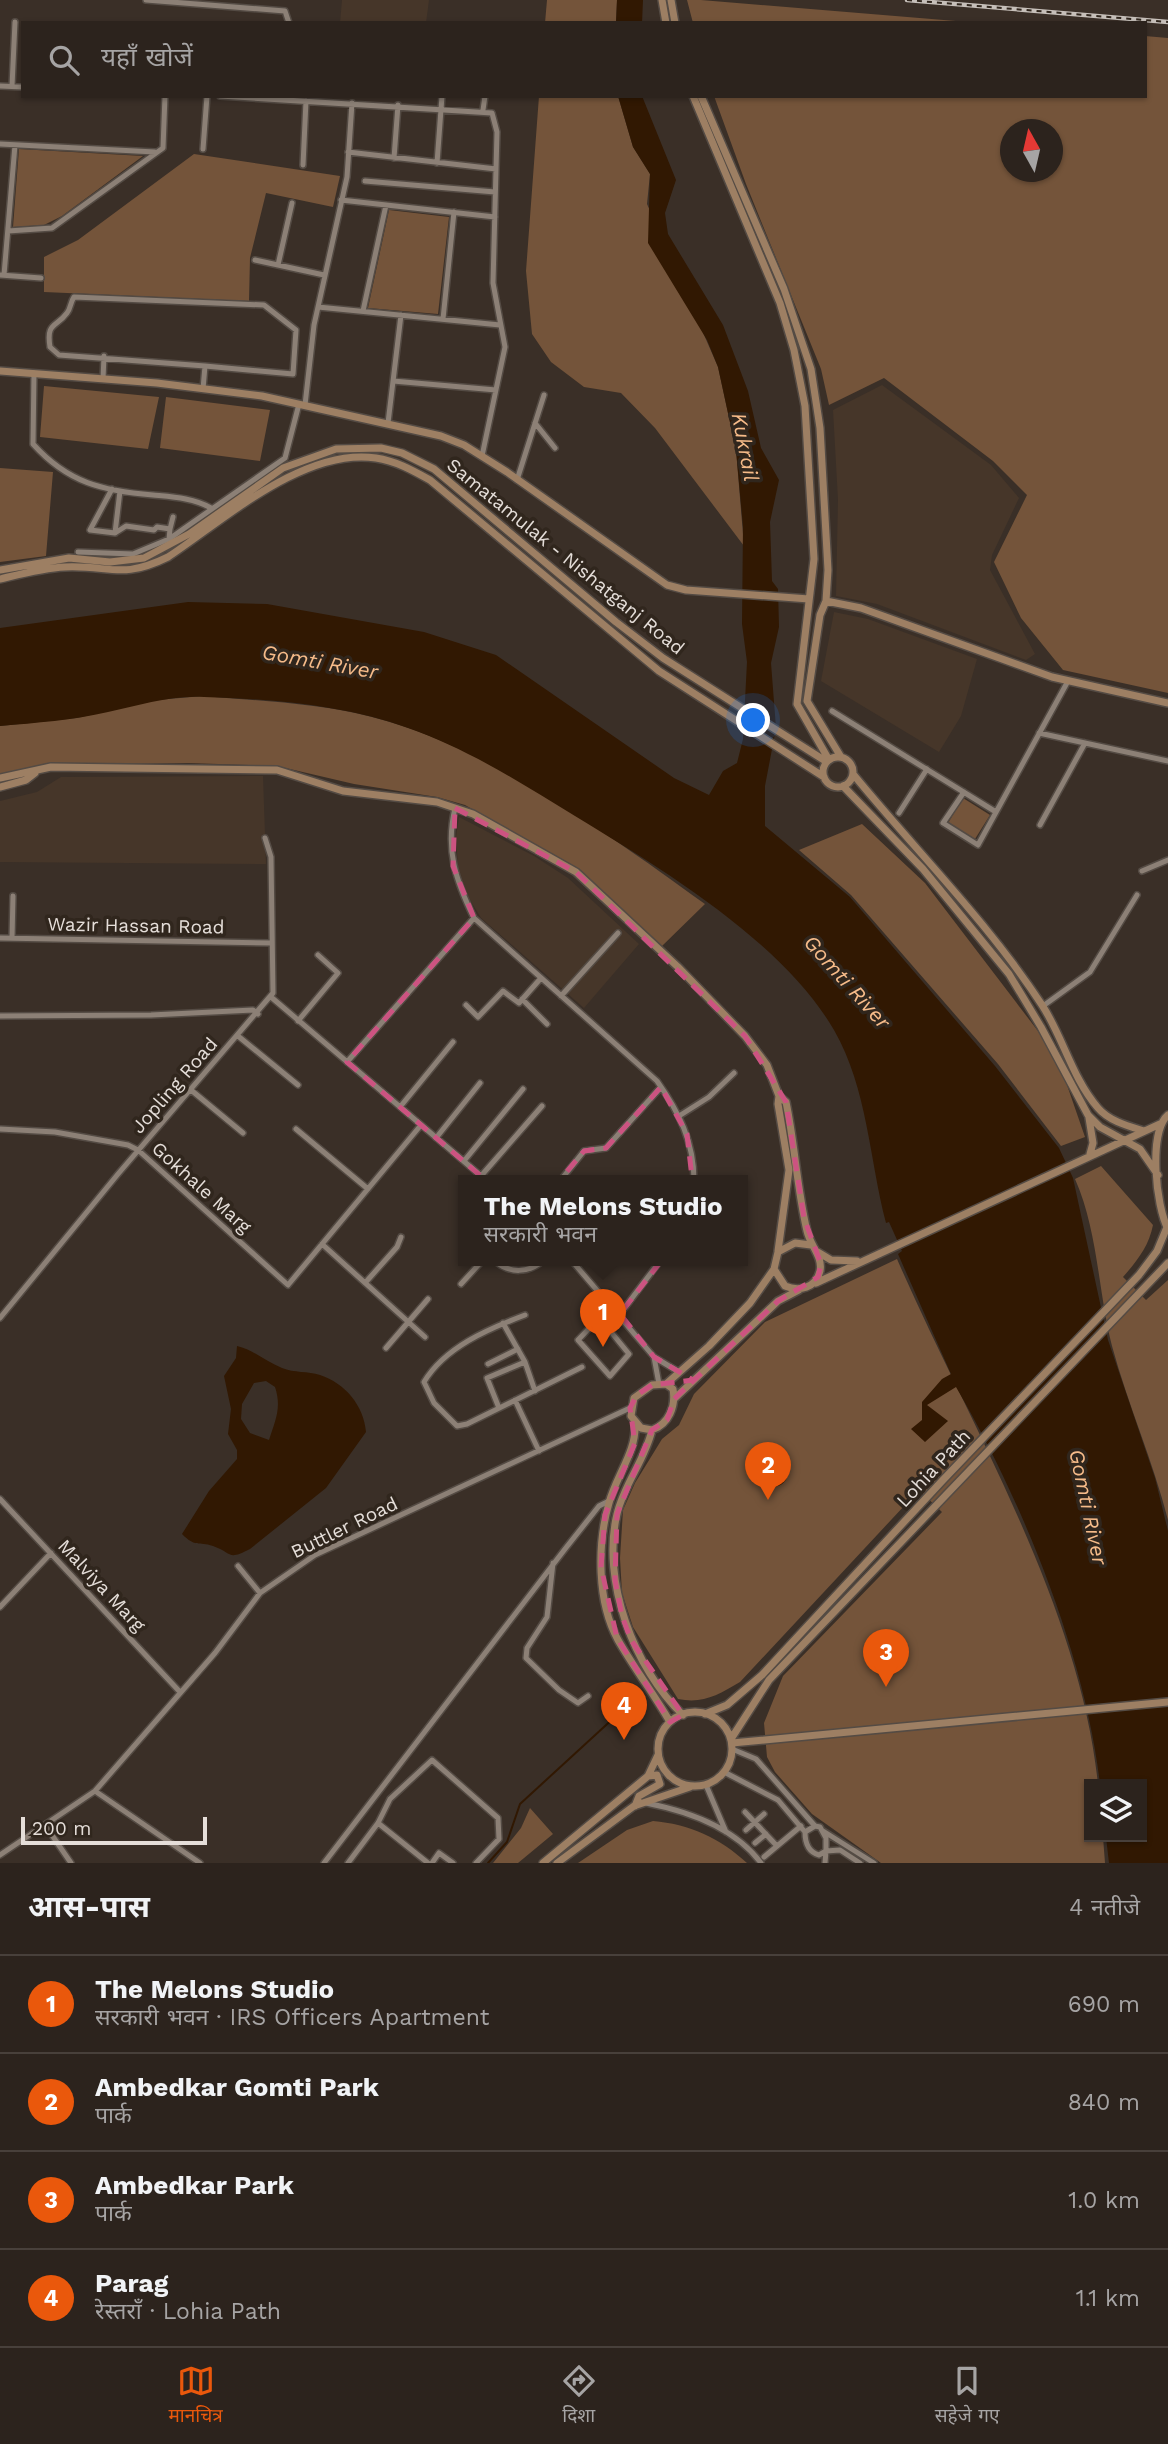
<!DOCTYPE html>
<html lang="hi">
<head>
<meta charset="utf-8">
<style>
  :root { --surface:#2c231d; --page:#342b26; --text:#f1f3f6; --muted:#a6a4a4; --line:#48403b; --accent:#ea580c }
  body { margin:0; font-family:"Work Sans","Noto Sans Devanagari",sans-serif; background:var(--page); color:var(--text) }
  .controls { position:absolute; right:21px; bottom:21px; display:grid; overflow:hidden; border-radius:0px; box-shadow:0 2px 5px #0004 }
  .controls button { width:63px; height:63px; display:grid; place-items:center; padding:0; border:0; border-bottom:2px solid var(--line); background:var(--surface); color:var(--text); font:35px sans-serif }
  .compass { position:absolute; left:1000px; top:119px; width:63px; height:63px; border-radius:50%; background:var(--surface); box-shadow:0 2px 5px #0004; rotate:352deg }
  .scale { position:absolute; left:21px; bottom:18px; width:186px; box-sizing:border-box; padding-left:7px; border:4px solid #e5ded9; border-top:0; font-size:19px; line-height:24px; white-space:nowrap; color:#e5ded9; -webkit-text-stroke:5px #30261d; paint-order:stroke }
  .you { position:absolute; left:754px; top:721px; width:24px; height:24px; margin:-18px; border:5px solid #fff; border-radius:50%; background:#1a73e8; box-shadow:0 0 0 10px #1a73e833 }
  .badge { display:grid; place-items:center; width:46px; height:46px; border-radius:50%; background:var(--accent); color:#fff; font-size:23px; font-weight:700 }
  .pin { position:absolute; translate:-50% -58px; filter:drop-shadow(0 2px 4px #0008) }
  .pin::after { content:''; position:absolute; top:37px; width:24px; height:21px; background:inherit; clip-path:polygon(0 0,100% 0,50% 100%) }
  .popup { position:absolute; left:458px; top:1175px; width:290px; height:91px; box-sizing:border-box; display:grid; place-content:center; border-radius:0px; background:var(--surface); filter:drop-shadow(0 2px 5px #0005); font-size:23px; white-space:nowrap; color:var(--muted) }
  .popup b { font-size:26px; color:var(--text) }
  .popup::after { content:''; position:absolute; left:50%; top:100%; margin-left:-14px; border:14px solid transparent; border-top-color:var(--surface) }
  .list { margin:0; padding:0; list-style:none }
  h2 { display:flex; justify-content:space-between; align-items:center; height:91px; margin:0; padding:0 28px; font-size:30px }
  h2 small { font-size:23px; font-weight:400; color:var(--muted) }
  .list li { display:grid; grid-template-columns:46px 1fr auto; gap:21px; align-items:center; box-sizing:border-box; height:98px; padding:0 28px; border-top:2px solid var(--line) }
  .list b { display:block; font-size:26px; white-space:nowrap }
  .list p { margin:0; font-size:23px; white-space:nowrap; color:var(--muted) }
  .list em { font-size:23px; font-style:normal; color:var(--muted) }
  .icon { flex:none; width:38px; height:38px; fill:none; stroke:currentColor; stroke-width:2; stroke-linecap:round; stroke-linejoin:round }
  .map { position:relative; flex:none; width:1168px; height:1863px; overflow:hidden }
  .search { position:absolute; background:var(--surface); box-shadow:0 2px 5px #0004; left:21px; right:21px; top:21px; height:77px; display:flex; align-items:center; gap:18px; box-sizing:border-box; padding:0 24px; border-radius:0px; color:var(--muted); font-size:26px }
  .sheet { height:483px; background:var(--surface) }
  nav { display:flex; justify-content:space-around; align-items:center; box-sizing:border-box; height:98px; border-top:2px solid var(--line); background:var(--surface); font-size:19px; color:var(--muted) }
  nav a { display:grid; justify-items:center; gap:4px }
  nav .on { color:var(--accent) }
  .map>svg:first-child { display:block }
</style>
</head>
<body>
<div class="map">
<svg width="1168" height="1863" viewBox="0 0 1168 1863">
  <rect width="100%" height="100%" fill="#3a2f27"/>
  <!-- built -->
  <path fill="#463629" d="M342,0H429L426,23H340Z
    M882,385L991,465L1019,498L992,555L990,570L1035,654L1026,660L877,604L836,596L838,500L833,410Z
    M834,612L868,619L977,659L961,716L939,752L821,681Z
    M263,776L266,864L0,862V801L37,792L61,777Z
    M459,817L534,856L568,878L639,944L584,1008L481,918L467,895L458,866L456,837Z"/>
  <!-- green -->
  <path fill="#74543a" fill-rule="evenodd" d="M547,0H617L616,23H545Z
    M687,0H701L980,23H693Z
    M1145,36L1168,38V693L1063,670L1021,618L994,562L1027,495L993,461L884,378L829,405L821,369L746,184L714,96H1145ZM1010,130H1052V172H1010Z
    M539,96H618L633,147L650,174L647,204L718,367L736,450L744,546L655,428L621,393L584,387L551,362L532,334L526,271Z
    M19,149L143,156L62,216L44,225L13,227Z
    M194,154L340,176L333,207L266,193L250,258L249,301L44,292V257L78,240Z
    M389,210L449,217L438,314L368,308Z
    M44,386L159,397L148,449L40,437Z
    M166,397L270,410L260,461L160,448Z
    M0,468L53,472L46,556L0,562Z
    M203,696C260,701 317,703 372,717C485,745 611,836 705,904L662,946L576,867L465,805L437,797L354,784L277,766L188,763L45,765L0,775V726L77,718L157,700Z
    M963,798L990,815L975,839L948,823Z
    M862,824L925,883L1041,1035L1067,1085L1085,1137L1061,1146L998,1064L851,895L799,850Z
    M1101,1166L1153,1225C1149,1246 1137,1261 1123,1277L1146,1300L1168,1280V1520C1153,1461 1128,1405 1112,1346C1098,1291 1098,1231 1075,1179Z
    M897,1259C969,1425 1079,1602 1098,1784H1089V1837H1103L1105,1863H881L812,1814L775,1772L767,1757L764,1723L783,1676L942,1512L919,1490L740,1682C718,1695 703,1704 678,1699L633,1627L622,1593L620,1558L623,1510L635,1483L662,1439L679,1425L694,1394L765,1322Z
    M530,1808L553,1834L518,1863H493L521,1828Z
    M653,1821C689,1824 720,1838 747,1863H578L627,1830Z"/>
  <!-- water -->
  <path fill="#311802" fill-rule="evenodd" d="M617,0H643L642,23H616Z
    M618,96H642L676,180L665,213L668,234L723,325L748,391L761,448L779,480L770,522L772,581L778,589L779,627L771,663L776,728L765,786V826L850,897L995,1066L1059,1148L1073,1178L1108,1340L1155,1478L1168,1531V1863H1109L1106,1837H1142V1784H1100C1085,1654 1022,1500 956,1387L927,1405L948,1421L925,1442L911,1429L922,1420V1402L942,1379L951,1374L898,1254L902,1251L889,1222L886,1223C869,1158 868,1090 834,1030C782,941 662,869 575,816C521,783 468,749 408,728C344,705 272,699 204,697C171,695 140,705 108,712C73,720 36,723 0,726V628L188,602L267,604L424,632L496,655L674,778L709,795L723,771L737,763L743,739L747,662L742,624L743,527L736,450L718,367L707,340L648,243L650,174L633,147Z
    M237,1346C254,1350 266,1362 282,1368C294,1373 308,1371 320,1375C345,1383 364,1406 366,1432L326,1488L250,1549C227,1561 233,1553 213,1546C198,1541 196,1548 182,1534L209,1491L237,1459V1450L228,1434L231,1409L224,1376L236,1358ZM266,1381L275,1387C282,1408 275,1421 269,1440L250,1433L241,1419L242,1404L254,1383Z
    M758 1472a15 15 0 1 1 30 0a15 15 0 1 1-30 0Z"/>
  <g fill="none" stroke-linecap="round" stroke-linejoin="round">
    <!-- stream -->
    <path stroke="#311802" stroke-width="2" d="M488,1863L507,1842L520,1804L617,1715"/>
    <!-- street casing -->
    <g stroke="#544b44" stroke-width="8">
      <path id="street" d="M146,0L285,11L289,23
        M0,86L23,87
        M12,86L15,22
        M220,96L492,113L497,132L493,283L505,347L482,456
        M483,110L485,96
        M0,144L155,152
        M203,149L207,96
        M348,152L496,169
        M394,158L398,105
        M437,163L442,96
        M303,165L306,101
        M365,181L495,192
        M341,200L495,217
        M8,231L52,228L163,148L165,96
        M255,260L324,275
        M278,265L292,203
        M0,275L41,278
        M4,275L15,145
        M318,307L500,325
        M363,311L386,205
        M443,319L454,212
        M34,373L33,444C68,483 103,491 153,495C173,497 193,498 211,508
        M103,379L104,356
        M393,381L496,390
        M203,389L205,366L293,374L296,330L264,305L74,297C70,303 71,308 67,313C56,328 46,322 50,347L59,355L205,366
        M305,405L314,325L347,177L352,103
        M388,423L401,315
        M535,423L555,448
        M517,480L544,395
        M112,489L90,530L115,533L126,526L154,530L157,527L170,529L169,539
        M170,529L173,517
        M115,533L120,491
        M78,552L133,554L169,539L285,458L299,404
        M832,711L996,812
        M1039,733L1168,761
        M964,792L943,823L978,845L1068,681
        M455,808C445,850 456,881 474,918L657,1081C679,1112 694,1142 694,1181
        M899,813L927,769
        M1040,825L1085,743
        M1142,871L1168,860
        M0,938L272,943
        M12,938L13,896
        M561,996L618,933
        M271,997L487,1181
        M522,999L547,1024
        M466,1005L478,1017L503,991L519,1003L541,978
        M1043,1006L1090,972L1137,895
        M0,1016L151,1015L253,1010L258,1014
        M298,1021L338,973L318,955
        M238,1036L298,1085
        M347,1062L474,918
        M191,1090L243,1133
        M400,1107L453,1042
        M679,1116L709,1097L734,1073
        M0,1129L55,1132L128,1145L138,1150L288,1285L421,1125
        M296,1129L368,1189
        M436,1138L480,1083
        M464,1161L523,1089
        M481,1176L542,1106
        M560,1181L584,1151L606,1148L661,1087
        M322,1244L425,1337
        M495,1261C510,1274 528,1273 543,1261
        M572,1261L654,1357L679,1372
        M365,1283L397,1247L401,1237
        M461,1284L482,1261
        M620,1314L660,1261
        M525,1315C488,1329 445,1347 424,1382L434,1403L457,1426L467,1424L582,1367
        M0,1318L118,1174L273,993L271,857L265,838
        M602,1321L629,1354L610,1376L578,1340L599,1318L602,1321L615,1309
        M503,1323L525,1362L535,1391
        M386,1348L428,1299
        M654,1357L659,1384
        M488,1364L518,1349
        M515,1400L539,1451
        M499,1408L487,1378L525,1362
        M0,1499L180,1692
        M553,1563L547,1617L527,1648L526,1658L559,1690L578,1703L588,1696
        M238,1566L260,1593
        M0,1607L51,1553
        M732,1749L756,1759L815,1826
        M724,1772L778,1800L805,1832
        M706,1785L726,1832
        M95,1791L200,1863
        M646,1803C687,1811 735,1828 761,1863
        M745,1812L777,1846
        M378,1823L428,1863
        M45,1825L71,1863
        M815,1826L820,1827L826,1838V1851L819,1855C808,1852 805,1843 805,1832Z
        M746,1830L764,1814
        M823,1831L874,1863
        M755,1843L766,1834
        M0,1855L95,1791L215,1653L260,1593L315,1555L630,1408
        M764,1857L801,1826
        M324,1863L565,1549L599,1506L609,1501
        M348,1863L378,1823L390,1799L432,1760L498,1818L499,1839L476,1863
        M432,1863L439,1853L453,1863
        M825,1863L826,1851L840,1850L860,1863"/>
    </g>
    <!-- secondary casing -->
    <g stroke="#544b44" stroke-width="10">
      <path id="secondary" d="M662,0L666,23
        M671,0L675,23
        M693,96L780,303L794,350L805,406L814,559L797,704L829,760
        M701,96L784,289L811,369L820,428L828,570L826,601L820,615L807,701L841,757
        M0,371L157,383L262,396L441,436L464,445L507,472L667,585L686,590L809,599
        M0,570L69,558L110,562L144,558L189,534L283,468L336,449L381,448L402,453L434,469L616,622L663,658L827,762
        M0,579C21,574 43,568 65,567C111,565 121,580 168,557C224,520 304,447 376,458C396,461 412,470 430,480L659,671L824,777
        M826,601L861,608L1052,677L1168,703
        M823 772a15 15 0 1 1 30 0a15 15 0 1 1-30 0Z
        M853,774C916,851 987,921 1042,1005C1063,1037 1072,1078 1098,1108C1109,1121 1128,1126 1144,1131
        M0,778L51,767L277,770L343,791L437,802L473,814L576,872L678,967L745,1036L767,1065L779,1096L786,1102C795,1145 797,1189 807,1231C810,1245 823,1257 820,1271C816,1288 799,1292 785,1286L774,1269L778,1252L795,1243L811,1245
        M843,786L923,869L1009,974L1041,1027L1088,1115L1100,1127L1140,1149L1158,1175
        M0,787L26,780L35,773
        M1168,1115C1148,1132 1156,1207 1168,1229
        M1089,1118L1093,1143L1090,1154
        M778,1251L789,1170L778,1104L779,1096
        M816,1251L831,1260L857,1261
        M816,1283L1160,1124
        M666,1384L673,1389C676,1406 669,1424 652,1430L641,1428L631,1416L634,1398L652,1385L666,1384L709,1346L750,1303L774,1269
        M674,1399L778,1301L799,1290
        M635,1423C637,1451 616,1476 609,1503C597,1544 597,1602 618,1640C634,1668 654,1694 670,1722
        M652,1430C645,1460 624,1484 617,1514C601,1580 634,1669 683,1715
        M658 1749a37 37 0 1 1 74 0a37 37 0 1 1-74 0Z
        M705,1714L727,1705L762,1675L942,1481L1139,1275L1157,1251L1167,1227
        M731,1739L769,1680L1168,1263
        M732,1743L1168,1702
        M635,1806L639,1796L660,1784L657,1775L648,1776
        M543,1863L648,1776L658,1755
        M557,1863L634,1806L690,1787"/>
    </g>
    <!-- street -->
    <use href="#street" stroke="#8c8076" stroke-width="5"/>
    <!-- secondary -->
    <use href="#secondary" stroke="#9d7f63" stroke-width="7"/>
    <!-- rail casing -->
    <g stroke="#c6bfb9" stroke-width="4.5">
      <path id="rail" d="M907,0L1168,22"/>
    </g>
    <!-- rail -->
    <use href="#rail" stroke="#30261d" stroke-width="2" stroke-dasharray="5" stroke-linecap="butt"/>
  </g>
  <!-- marked area -->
  <path fill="none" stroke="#cc5381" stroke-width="5" stroke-dasharray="14 9" stroke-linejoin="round" d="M455,808L576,872L745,1036L786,1102L804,1218L821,1264L818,1277L778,1301L674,1399L667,1420L652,1430L617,1514L615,1580L622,1616L631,1640L683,1715L670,1722L617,1638L601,1567L605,1515L635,1443L630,1408L637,1395L652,1385L693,1380L654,1357L620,1314L672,1247L694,1195L687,1134L661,1087L606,1148L584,1151L529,1217L347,1062L474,918L453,866Z"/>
  <g text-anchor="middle" stroke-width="7" stroke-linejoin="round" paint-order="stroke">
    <!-- street labels -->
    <g font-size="19" fill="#e5ded9" stroke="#30261d">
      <text transform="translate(566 556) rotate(39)" y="7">Samatamulak - Nishatganj Road</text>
      <text transform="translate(136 925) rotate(1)" y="7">Wazir Hassan Road</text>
      <text transform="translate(174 1085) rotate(-49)" y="7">Jopling Road</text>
      <text transform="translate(202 1187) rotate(42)" y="7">Gokhale Marg</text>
      <text transform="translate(933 1468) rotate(-47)" y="7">Lohia Path</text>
      <text transform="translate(344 1527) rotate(-26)" y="7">Buttler Road</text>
      <text transform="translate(102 1585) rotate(47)" y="7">Malviya Marg</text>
    </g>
    <!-- water labels -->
    <g font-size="21" font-style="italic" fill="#f6bb89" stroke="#30261d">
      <text transform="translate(745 447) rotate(79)" y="7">Kukrail</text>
      <text transform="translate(320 662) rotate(10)" y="7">Gomti River</text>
      <text transform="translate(847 982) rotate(48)" y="7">Gomti River</text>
      <text transform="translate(1088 1507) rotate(78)" y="7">Gomti River</text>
    </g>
  </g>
</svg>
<div class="controls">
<button><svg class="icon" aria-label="layers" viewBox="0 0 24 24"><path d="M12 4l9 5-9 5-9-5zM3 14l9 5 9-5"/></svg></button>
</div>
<svg class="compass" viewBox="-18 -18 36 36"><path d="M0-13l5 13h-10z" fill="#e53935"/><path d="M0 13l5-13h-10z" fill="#a6a4a4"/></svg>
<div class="scale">200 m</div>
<div class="you"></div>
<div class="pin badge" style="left:603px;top:1347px">1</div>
<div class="popup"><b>The Melons Studio</b>सरकारी भवन</div>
<div class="pin badge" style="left:768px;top:1500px">2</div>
<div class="pin badge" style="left:886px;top:1687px">3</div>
<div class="pin badge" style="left:624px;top:1740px">4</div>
<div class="search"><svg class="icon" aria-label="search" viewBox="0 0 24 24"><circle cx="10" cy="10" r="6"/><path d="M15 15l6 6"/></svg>यहाँ खोजें</div>
</div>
<section class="sheet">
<h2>आस-पास<small>4 नतीजे</small></h2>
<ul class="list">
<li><span class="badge">1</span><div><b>The Melons Studio</b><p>सरकारी भवन · IRS Officers Apartment</p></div><em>690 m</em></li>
<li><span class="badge">2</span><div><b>Ambedkar Gomti Park</b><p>पार्क</p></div><em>840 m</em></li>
<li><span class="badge">3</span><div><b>Ambedkar Park</b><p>पार्क</p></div><em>1.0 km</em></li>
<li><span class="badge">4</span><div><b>Parag</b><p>रेस्तराँ · Lohia Path</p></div><em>1.1 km</em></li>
</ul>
</section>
<nav>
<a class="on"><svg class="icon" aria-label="map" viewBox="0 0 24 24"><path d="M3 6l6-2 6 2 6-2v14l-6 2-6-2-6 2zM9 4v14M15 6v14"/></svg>मानचित्र</a>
<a><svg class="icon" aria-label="directions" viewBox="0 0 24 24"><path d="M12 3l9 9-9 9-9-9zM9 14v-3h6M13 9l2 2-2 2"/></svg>दिशा</a>
<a><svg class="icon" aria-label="saved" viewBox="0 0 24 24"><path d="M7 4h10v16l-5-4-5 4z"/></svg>सहेजे गए</a>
</nav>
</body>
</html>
